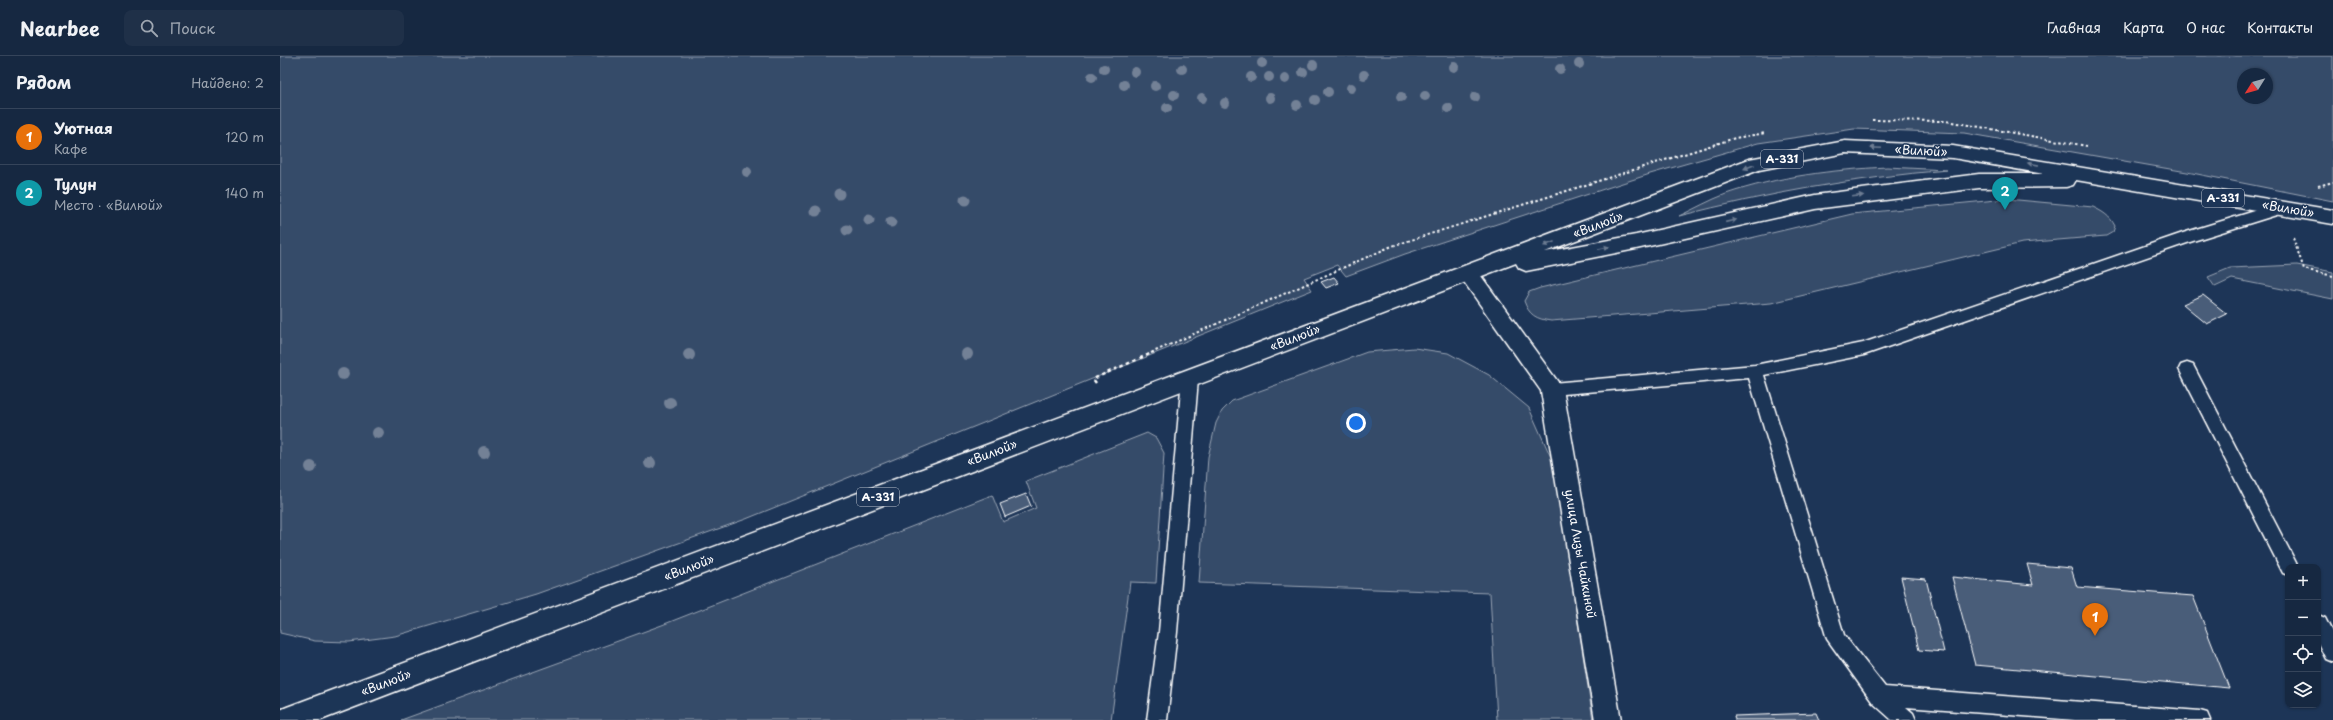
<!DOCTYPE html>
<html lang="ru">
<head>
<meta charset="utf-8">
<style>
  :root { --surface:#162841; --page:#1f3048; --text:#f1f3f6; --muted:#9ea6b1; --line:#35445a; --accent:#bca0f2 }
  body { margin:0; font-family:"Playpen Sans",sans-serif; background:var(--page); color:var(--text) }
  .controls { position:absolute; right:12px; bottom:12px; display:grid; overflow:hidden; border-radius:8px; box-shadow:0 1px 3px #0004 }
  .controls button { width:36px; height:36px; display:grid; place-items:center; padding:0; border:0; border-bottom:1px solid var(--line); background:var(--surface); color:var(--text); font:20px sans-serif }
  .compass { position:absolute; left:1957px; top:12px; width:36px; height:36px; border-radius:50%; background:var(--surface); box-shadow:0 1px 3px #0004; rotate:233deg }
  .you { position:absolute; left:1076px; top:367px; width:14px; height:14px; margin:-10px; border:3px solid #fff; border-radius:50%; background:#1a73e8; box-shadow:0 0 0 6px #1a73e833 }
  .badge { display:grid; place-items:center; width:26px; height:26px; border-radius:50%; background:var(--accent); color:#fff; font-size:13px; font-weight:700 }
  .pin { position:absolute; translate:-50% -33px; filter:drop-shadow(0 1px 2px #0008) }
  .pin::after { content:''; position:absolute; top:21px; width:14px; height:12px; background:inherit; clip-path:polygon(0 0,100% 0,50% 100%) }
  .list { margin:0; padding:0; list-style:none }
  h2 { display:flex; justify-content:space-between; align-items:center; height:52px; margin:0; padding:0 16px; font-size:17px }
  h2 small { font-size:13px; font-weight:400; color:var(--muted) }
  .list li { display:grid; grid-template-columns:26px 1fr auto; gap:12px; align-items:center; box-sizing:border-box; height:56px; padding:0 16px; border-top:1px solid var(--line) }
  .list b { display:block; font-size:15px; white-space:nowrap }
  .list p { margin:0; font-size:13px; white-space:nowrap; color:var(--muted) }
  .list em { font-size:13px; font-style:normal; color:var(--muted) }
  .icon { flex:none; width:22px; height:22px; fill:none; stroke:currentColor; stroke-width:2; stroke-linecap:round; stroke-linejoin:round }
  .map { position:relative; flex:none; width:2053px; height:664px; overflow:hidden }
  header { display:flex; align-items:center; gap:24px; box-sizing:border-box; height:56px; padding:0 20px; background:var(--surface); border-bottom:1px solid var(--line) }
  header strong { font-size:19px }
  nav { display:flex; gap:22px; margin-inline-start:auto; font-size:14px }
  .search { width:280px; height:36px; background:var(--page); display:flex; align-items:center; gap:10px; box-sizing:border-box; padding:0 14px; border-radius:8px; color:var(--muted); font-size:15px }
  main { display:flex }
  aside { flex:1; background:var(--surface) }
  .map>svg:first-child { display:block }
</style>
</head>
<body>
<header>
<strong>Nearbee</strong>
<div class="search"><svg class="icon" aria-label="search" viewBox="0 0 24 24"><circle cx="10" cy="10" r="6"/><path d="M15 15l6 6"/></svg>Поиск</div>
<nav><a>Главная</a><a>Карта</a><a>О нас</a><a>Контакты</a></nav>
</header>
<main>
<aside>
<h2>Рядом<small>Найдено: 2</small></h2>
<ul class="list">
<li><span class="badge" style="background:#e8710a">1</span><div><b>Уютная</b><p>Кафе</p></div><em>120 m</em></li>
<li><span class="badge" style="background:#0f9aa8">2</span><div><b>Тулун</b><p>Место · «Вилюй»</p></div><em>140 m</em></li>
</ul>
</aside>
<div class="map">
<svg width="2053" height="664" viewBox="0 0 2053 664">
  <rect width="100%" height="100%" fill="#1d3557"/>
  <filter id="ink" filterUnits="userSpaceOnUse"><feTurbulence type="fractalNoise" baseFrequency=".025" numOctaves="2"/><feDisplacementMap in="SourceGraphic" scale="8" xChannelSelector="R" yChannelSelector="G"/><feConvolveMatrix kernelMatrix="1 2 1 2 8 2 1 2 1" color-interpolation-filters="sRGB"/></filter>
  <g filter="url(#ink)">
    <!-- green -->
    <path fill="#364b69" stroke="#9aa5b4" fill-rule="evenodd" d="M0,0H2053V145L1907,116L1684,77L1574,73L1478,87L1370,118L1125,198L1066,220L1057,209L1024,222L1032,234L466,463L256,538L115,580L69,586L35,585L0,577ZM1963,18H1987V42H1963Z
      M1607,111L1667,114C1574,122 1489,137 1399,160C1414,153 1430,144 1446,138C1499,120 1552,114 1607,111Z
      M1727,143L1813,151C1823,156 1830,160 1835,170L1833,176L1826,180L1742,187L1491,247L1271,265C1256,263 1249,259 1244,245L1249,236L1260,232L1572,158Z
      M2017,209L2053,216V243L1952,223L1935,231L1928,221L1950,212Z
      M1134,292L1168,297L1209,319L1249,352L1273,406L1313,664H1217L1210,537L919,527L928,401L936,367L942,355L952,345L1087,296Z
      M867,377L876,382L884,397L876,527L850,526L831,664H121L382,569L712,439L723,466L756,452L746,425Z"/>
    <!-- building -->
    <path fill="#4a5d79" stroke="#fff" d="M1054,221L1059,227L1046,232L1041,226Z
      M1923,239L1947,258L1927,268L1903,248Z
      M746,438L751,450L725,461L720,448Z
      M1747,508L1791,512L1797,531L1913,540L1949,632L1695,609L1672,521L1753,529Z
      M1621,521L1646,523L1664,596L1639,594Z
      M1536,657L1539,664H1455L1454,660Z"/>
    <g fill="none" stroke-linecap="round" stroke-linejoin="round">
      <!-- lane casing -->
      <g stroke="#fff" stroke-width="3">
        <path id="lane" d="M2001,147L2006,148L2008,152L2006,156L1913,185L1584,299L1484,319L1564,579L1605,631L1920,655L1927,657L1930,664H1795L1626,651L1633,657L1636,664H1612L1593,647L1547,583L1469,322L1272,339L1266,338L1264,333L1266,328L1272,327L1475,309L1583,287L1903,177Z
          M1907,307L1913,309L2015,505L2018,511H2008V519L2003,517L1899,313L1901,309Z
          M910,317L916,318L918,323L897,576L887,664H867L879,576L902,323L904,318Z
          M2038,559L2045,562L2053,578V606L2046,603L2038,587Z"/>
      </g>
      <!-- street casing -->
      <g stroke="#fff" stroke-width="3">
        <path id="street" d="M1189,210L1196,213L1283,333L1341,664H1315L1261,335L1182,223L1179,218L1182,213Z"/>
      </g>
      <!-- highway casing -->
      <g stroke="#fff" stroke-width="3">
        <path id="highway" d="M1565,85L1673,90L2053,154V168L1796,124L1793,129L1786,131L1699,132L1535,153L1356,193L1246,215L1239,212L1236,207L41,664H0V654L7,651L1469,103ZM1565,97L1673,102L1764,118H1699L1535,139L1356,179L1265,196L1479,114Z"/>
      </g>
      <!-- path-far1 -->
      <path stroke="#fff" stroke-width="2" stroke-dasharray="2.5 2.5" stroke-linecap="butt" d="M1592,64L1666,65L1807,90
        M2038,130L2053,126
        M2013,182L2024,213L2053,220
        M871,297L1112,190L1455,82L1486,77"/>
      <!-- path -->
      <path stroke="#fff" stroke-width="2.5" stroke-dasharray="3.5 3.5" stroke-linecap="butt" d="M816,327L813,323L874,296"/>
      <!-- lane -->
      <use href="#lane" fill="#1d3557" fill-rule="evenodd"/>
      <!-- street -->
      <use href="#street" fill="#1d3557" fill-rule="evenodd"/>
      <!-- highway -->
      <use href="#highway" fill="#1d3557" fill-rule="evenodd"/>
    </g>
    <!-- trees -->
    <g fill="#738196">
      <circle cx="982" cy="7" r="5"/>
      <circle cx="1299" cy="8" r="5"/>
      <circle cx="1033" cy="9" r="5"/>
      <circle cx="1174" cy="11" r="5"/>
      <circle cx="824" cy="13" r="5"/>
      <circle cx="902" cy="13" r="5"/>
      <circle cx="1280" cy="13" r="5"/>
      <circle cx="855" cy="16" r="5"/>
      <circle cx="1023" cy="16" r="5"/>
      <circle cx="1084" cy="19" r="5"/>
      <circle cx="812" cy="21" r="5"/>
      <circle cx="971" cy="21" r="5"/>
      <circle cx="989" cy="21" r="5"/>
      <circle cx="1005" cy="23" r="5"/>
      <circle cx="844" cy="29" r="5"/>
      <circle cx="875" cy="30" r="5"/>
      <circle cx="1071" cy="32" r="5"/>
      <circle cx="1048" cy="36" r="5"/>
      <circle cx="894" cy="39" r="5"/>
      <circle cx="1145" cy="40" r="5"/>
      <circle cx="1121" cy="41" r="5"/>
      <circle cx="1195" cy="41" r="5"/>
      <circle cx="922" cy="42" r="5"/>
      <circle cx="990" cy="42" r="5"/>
      <circle cx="1035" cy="44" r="5"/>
      <circle cx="945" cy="47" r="5"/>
      <circle cx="1017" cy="49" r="5"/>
      <circle cx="887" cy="52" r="5"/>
      <circle cx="1168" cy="52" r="5"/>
      <circle cx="467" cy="116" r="5"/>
      <circle cx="559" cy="138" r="5.5"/>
      <circle cx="685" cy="144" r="5.5"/>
      <circle cx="536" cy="155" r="5.5"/>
      <circle cx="589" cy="164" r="5.5"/>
      <circle cx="611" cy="166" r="5.5"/>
      <circle cx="567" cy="174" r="5.5"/>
      <circle cx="687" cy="298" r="6"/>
      <circle cx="409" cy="299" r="6"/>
      <circle cx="63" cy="318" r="6"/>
      <circle cx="390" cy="347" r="6"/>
      <circle cx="98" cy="377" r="6"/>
      <circle cx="204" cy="396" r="6"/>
      <circle cx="370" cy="407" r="6"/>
      <circle cx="31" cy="411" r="6"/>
    </g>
    <!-- one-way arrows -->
    <defs><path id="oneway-solid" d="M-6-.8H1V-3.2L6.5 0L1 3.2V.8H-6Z"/></defs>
    <g fill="#6c7c92">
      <use href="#oneway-solid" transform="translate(1596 92) rotate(-177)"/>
      <use href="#oneway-solid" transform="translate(1753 108) rotate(-169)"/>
      <use href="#oneway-solid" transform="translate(1469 111) rotate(159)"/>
      <use href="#oneway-solid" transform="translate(1578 140) rotate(-7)"/>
      <use href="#oneway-solid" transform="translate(1451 165) rotate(-13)"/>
      <use href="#oneway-solid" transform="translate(1269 188) rotate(159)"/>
      <use href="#oneway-solid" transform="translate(1324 192) rotate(-11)"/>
    </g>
  </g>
  <g text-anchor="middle" stroke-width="3" stroke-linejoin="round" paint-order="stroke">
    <!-- shield labels -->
    <g fill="#1d3557" stroke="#bbc2cd" stroke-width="1">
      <rect x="1481" y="94" width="42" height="18" rx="3"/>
      <rect x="1922" y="133" width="42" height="18" rx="3"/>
      <rect x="577" y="432" width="42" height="18" rx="3"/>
    </g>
    <g font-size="11" font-weight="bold" fill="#fff">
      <text x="1502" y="107">А-331</text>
      <text x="1943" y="146">А-331</text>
      <text x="598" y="445">А-331</text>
    </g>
    <!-- street labels -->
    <g font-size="12" fill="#fff" stroke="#1d3557">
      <text transform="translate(1641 95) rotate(3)" y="4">«Вилюй»</text>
      <text transform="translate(2008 153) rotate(10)" y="4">«Вилюй»</text>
      <text transform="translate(1318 169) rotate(-21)" y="4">«Вилюй»</text>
      <text transform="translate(1015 282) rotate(-21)" y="4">«Вилюй»</text>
      <text transform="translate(712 397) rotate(-21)" y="4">«Вилюй»</text>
      <text transform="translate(1300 498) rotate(80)" y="4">улица Лизы Чайкиной</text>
      <text transform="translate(409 512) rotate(-21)" y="4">«Вилюй»</text>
      <text transform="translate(106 627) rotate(-21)" y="4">«Вилюй»</text>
    </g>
  </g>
</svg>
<div class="controls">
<button>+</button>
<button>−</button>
<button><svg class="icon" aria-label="locate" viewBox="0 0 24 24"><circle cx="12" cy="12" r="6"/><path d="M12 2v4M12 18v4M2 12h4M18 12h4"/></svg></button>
<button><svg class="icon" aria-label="layers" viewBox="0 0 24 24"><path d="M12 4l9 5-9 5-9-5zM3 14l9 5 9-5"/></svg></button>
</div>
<svg class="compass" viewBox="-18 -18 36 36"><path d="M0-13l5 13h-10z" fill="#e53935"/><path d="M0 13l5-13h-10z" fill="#9ea6b1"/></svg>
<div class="you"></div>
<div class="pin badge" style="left:1815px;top:580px;background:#e8710a">1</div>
<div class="pin badge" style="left:1725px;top:154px;background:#0f9aa8">2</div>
</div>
</main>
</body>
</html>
